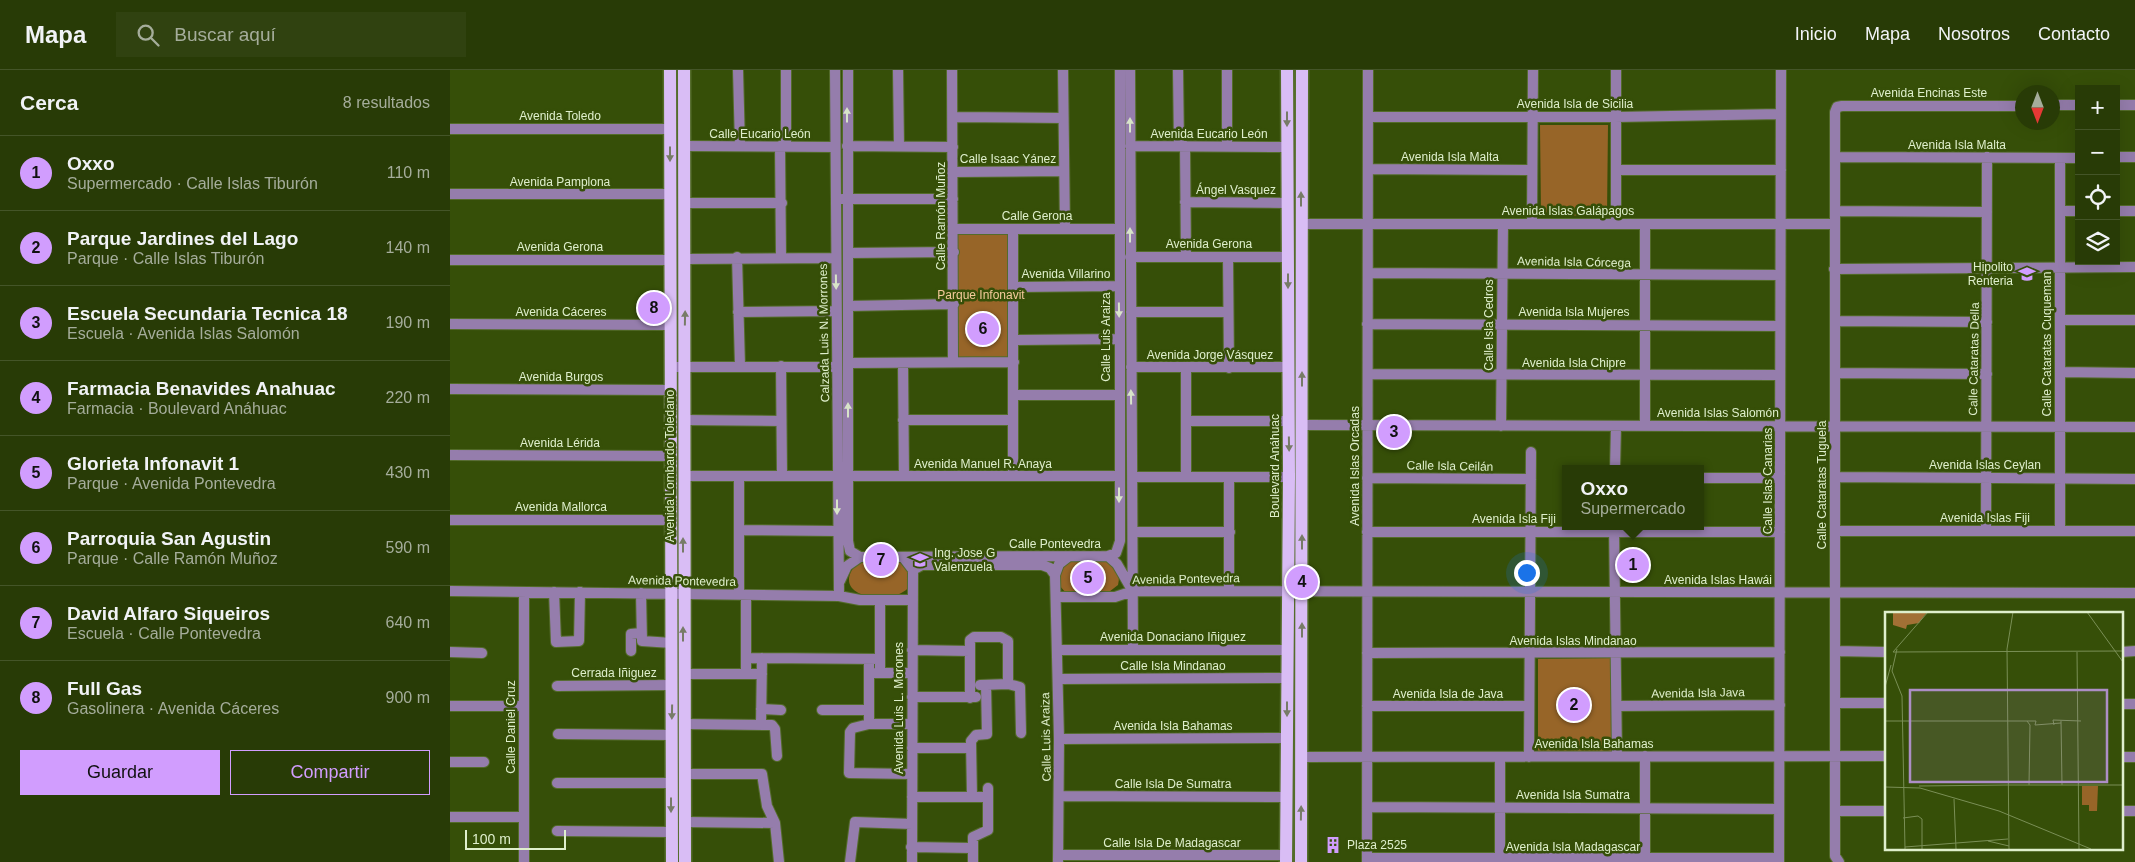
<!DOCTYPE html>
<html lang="es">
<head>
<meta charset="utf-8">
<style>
  :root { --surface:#283b06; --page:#304210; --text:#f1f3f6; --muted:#a5ad9b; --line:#445528; --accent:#d19dfe }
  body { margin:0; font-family:Arial,sans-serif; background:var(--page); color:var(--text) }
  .controls { position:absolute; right:15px; top:15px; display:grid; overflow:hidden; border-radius:0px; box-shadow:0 5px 20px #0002 }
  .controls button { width:45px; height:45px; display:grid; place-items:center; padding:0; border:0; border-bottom:1px solid var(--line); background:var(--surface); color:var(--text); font:25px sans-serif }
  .compass { position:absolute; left:1565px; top:15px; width:45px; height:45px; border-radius:50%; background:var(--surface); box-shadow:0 5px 20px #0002; rotate:180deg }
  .scale { position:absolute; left:15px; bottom:12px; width:101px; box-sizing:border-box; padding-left:5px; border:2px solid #dfefcc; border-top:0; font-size:14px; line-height:18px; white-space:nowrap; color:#dfefcc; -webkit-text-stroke:4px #364f08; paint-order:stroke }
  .you { position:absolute; left:1076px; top:502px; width:18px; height:18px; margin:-12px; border:4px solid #fff; border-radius:50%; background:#1a73e8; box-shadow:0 0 0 8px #1a73e833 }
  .badge { display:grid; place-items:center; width:32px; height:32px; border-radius:50%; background:var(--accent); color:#111; font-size:16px; font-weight:700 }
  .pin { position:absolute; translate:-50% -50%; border:2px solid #fff; box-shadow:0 1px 5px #0006 }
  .popup { position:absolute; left:1112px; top:395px; width:142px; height:65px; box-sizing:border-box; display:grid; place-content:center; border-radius:0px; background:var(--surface); filter:drop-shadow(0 1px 4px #0005); font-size:16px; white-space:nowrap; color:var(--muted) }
  .popup b { font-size:19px; color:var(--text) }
  .popup::after { content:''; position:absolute; left:50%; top:100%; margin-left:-10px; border:10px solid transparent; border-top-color:var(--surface) }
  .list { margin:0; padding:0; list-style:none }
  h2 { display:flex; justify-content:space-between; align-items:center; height:65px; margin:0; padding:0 20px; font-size:21px }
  h2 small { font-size:16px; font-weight:400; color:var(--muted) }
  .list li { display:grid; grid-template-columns:32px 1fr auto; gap:15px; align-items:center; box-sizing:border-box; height:75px; padding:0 20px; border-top:1px solid var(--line) }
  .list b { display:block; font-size:19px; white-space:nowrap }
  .list p { margin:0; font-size:16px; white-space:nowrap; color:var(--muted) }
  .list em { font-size:16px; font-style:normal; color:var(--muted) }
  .actions { display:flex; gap:10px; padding:15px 20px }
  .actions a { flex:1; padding:11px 0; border:1px solid var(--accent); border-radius:0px; text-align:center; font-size:18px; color:var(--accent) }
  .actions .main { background:var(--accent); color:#111 }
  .icon { flex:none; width:28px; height:28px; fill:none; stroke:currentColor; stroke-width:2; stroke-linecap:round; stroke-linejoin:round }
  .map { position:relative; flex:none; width:1685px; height:792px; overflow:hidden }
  header { display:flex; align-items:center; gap:30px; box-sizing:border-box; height:70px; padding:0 25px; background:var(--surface); border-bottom:1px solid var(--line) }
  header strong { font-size:24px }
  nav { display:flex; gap:28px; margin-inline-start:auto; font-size:18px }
  .search { width:350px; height:45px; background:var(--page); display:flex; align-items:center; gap:12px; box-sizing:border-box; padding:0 18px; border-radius:0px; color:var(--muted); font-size:19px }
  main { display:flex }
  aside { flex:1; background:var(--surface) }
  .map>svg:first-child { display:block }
</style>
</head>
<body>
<header>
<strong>Mapa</strong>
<div class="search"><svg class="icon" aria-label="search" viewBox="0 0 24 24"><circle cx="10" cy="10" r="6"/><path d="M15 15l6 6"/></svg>Buscar aquí</div>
<nav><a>Inicio</a><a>Mapa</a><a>Nosotros</a><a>Contacto</a></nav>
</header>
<main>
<aside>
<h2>Cerca<small>8 resultados</small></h2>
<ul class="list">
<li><span class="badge">1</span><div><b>Oxxo</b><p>Supermercado · Calle Islas Tiburón</p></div><em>110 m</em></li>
<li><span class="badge">2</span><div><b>Parque Jardines del Lago</b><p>Parque · Calle Islas Tiburón</p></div><em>140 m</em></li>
<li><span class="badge">3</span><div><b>Escuela Secundaria Tecnica 18</b><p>Escuela · Avenida Islas Salomón</p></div><em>190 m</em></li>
<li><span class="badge">4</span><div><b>Farmacia Benavides Anahuac</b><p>Farmacia · Boulevard Anáhuac</p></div><em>220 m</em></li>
<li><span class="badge">5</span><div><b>Glorieta Infonavit 1</b><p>Parque · Avenida Pontevedra</p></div><em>430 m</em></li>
<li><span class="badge">6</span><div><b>Parroquia San Agustin</b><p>Parque · Calle Ramón Muñoz</p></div><em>590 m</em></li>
<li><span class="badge">7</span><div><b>David Alfaro Siqueiros</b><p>Escuela · Calle Pontevedra</p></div><em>640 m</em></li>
<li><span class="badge">8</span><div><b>Full Gas</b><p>Gasolinera · Avenida Cáceres</p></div><em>900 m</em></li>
</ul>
<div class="actions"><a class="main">Guardar</a><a>Compartir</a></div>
</aside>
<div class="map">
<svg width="1685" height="792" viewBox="0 0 1685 792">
  <rect width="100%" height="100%" fill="#364f08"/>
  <!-- green -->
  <path fill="#976528" d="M1090,55H1158L1157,145L1091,146Z
    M559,161L557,288H505L504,162Z
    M621,489C639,489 675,485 668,515L655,525L616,523L609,515L608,501Z
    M409,491H452C498,539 362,540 409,491Z
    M1161,588V682L1088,683V589Z"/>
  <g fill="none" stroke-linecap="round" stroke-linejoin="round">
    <!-- minor casing -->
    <g stroke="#546c2b" stroke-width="12">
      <path id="minor" d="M288,0L290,76
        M336,0V76
        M385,0L389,526
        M398,0V471L400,481L410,487
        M448,0L449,76
        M502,0L503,292
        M613,0L615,159
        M680,0L683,578
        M728,0L729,76
        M777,0V76
        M1602,35H1629
        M1666,35H1685
        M503,47L613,48
        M918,47H1166L1331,44
        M0,59H220
        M235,76L385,77
        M330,76L331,187
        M397,76L503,77
        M680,76L837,77
        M735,76L736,187
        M1385,87L1629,88
        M1666,87H1685
        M918,99L1082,100
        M1166,100H1331
        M503,102L614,101
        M0,124H220
        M392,129H503
        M735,132L837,133
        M235,133H332
        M1385,141L1537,142
        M1610,141H1629
        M1666,141H1685
        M1082,153L1083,0
        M1166,153V0
        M851,154H1384
        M1195,154V356
        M504,159H669
        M398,183L504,182
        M287,187L290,296
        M680,187H838
        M778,187L779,298
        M236,189L386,188
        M0,190H220
        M1384,199L1685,197
        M918,203L1330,205
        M563,217L668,216
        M398,236L504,234
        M288,242L386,241
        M681,242H778
        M1610,250H1685
        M1385,251L1537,252
        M0,254L221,255
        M917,254L1330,256
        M564,270L669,269
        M398,293L564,292
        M453,293L454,406
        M331,296L332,406
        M221,297H387
        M681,297H838
        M1610,302L1685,303
        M1385,303L1537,304
        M918,304L1330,305
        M0,319L221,320
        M563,325H669
        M234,350L331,351
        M453,350H563
        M736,351H838
        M852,355L1685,357
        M1051,356L1053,154
        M0,385L221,386
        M1165,399L1166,356
        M234,406H387
        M289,406V525
        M398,406H669
        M563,406V159
        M683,407H839
        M736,407V298
        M1385,407L1685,409
        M917,408L1081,409
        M1250,408H1330
        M0,450H221
        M1164,456L1167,686
        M289,460L387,461
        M1385,461H1685
        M1536,461L1537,87
        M1610,461V88
        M683,462H780
        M917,462H1330
        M658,486L666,483L670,471V0
        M658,486L667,494L682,520
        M453,487L463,500L462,792
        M463,500L472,495H592L600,498L605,505
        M390,511L397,496L410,487L658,486
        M0,521L389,526L410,530H463
        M779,521V407
        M74,522V792
        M104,522L106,572L129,571L130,522
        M191,523L192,571L222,573
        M296,525V604
        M606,527H665L683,521L1685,523
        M462,580L520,581
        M608,580H838
        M181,581V564L191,563
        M1385,581L1436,582
        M0,582L32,583
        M1671,582L1685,581
        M917,583L1330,582
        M297,588L430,589
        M425,603H462
        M430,603V530
        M234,604H312
        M608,609L838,608
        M530,615L558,614L570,617L571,663
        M107,616L222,615
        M462,627H526
        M520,628V570L524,567H551L558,571V614
        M1385,633H1436
        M1671,634H1685
        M0,636H74
        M917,636H1079
        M1167,636L1330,635
        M311,639L331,640
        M372,640H419
        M234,654L322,655L325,659L327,686
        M311,654L312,588
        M419,654V589
        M108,664L221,665
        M609,669L837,668
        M462,678H521
        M1195,686V792
        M852,687L1436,686
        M1050,687V792
        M1079,687L1081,382
        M1671,687H1685
        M0,692H34
        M234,704H312L317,736L325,753L329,792
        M462,704L399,703L400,662L403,658L419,654H462
        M107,713H222
        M609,726L837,727
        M462,727H538
        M522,727L521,671L526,665L537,664L536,615
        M917,737L1329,739
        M1385,741H1436
        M1671,741H1685
        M0,747H73
        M235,752L325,753
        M107,761L221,762
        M461,777L522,778
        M608,785H836
        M917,788H1329
        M400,792L405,752L462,754
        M523,792V767L538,760V718
        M608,792L609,669L605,505L609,494L618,487
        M917,792L918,0
        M1329,792L1331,0
        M1389,792L1385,786V42L1387,37L1392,36H1572"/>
    </g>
    <!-- major casing -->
    <g stroke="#546c2b" stroke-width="15">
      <path id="major" d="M220,0L222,792
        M234,0L235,792
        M836,792L839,407L837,0
        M851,792L852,0"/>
    </g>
    <!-- minor -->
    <use href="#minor" stroke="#957dac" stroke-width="10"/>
    <!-- major -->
    <use href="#major" stroke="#d9bdf5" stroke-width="12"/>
  </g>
  <!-- one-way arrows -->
  <defs><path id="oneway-solid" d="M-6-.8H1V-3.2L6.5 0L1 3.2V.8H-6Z" transform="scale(1.25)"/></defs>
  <g fill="#d8e4c9">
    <use href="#oneway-solid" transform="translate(397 45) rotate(-90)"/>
    <use href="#oneway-solid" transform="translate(680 55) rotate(-90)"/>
    <use href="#oneway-solid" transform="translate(680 165) rotate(-90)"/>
    <use href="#oneway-solid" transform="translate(386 212) rotate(89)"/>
    <use href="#oneway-solid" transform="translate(669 240) rotate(89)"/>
    <use href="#oneway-solid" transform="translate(681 327) rotate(-91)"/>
    <use href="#oneway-solid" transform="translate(398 340) rotate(-90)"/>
    <use href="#oneway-solid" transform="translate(669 425) rotate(90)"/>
    <use href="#oneway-solid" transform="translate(387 437) rotate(90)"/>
  </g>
  <g fill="#777b67">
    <use href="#oneway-solid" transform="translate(837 49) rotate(90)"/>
    <use href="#oneway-solid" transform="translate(220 84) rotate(90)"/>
    <use href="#oneway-solid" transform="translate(851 129) rotate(-90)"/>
    <use href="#oneway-solid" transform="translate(838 211) rotate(90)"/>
    <use href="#oneway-solid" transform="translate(235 248) rotate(-89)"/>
    <use href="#oneway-solid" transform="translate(852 309) rotate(-90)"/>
    <use href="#oneway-solid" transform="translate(839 374) rotate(89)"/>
    <use href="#oneway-solid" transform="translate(852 472) rotate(-90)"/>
    <use href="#oneway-solid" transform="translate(233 475) rotate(-90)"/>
    <use href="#oneway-solid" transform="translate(852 560) rotate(-90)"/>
    <use href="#oneway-solid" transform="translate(233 564) rotate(-90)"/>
    <use href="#oneway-solid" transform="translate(837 639) rotate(90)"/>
    <use href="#oneway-solid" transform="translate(222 642) rotate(91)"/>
    <use href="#oneway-solid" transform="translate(221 735) rotate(90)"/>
    <use href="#oneway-solid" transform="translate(851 743) rotate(-89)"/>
  </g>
  <!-- icons -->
  <defs>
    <g id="school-bare" transform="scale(1.35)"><path d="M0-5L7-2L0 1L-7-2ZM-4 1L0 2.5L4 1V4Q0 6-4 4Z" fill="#d19dfe" stroke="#364f08" stroke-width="2.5" paint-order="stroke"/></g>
    <g id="building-bare" transform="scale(1.35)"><path d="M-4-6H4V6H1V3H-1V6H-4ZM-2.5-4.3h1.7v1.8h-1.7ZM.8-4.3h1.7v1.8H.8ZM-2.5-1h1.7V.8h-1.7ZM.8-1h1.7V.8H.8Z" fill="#d19dfe" stroke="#364f08" stroke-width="2.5" paint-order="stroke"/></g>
  </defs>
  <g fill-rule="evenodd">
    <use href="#school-bare" x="1577" y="204"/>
    <use href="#school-bare" x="470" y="490"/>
    <use href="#building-bare" x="883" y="775"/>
  </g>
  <g text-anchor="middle" stroke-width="5" stroke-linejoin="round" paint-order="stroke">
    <!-- street labels -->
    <g font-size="12" fill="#dfefcc" stroke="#364f08">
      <text x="1479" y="27">Avenida Encinas Este</text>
      <text x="1125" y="38">Avenida Isla de Sicilia</text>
      <text x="110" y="50">Avenida Toledo</text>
      <text x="310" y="68">Calle Eucario León</text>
      <text x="759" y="68">Avenida Eucario León</text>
      <text x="1507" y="79">Avenida Isla Malta</text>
      <text x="1000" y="91">Avenida Isla Malta</text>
      <text x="558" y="93">Calle Isaac Yánez</text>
      <text x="110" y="116">Avenida Pamplona</text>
      <text x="786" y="124">Ángel Vasquez</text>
      <text x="1118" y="145">Avenida Islas Galápagos</text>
      <text transform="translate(491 146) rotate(-90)" y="4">Calle Ramón Muñoz</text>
      <text x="587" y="150">Calle Gerona</text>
      <text x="759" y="178">Avenida Gerona</text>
      <text x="110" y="181">Avenida Gerona</text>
      <text transform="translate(1124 192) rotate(1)" y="4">Avenida Isla Córcega</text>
      <text x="616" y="208">Avenida Villarino</text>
      <text x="111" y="246">Avenida Cáceres</text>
      <text x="1124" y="246">Avenida Isla Mujeres</text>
      <text transform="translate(1039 255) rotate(-90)" y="4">Calle Isla Cedros</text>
      <text transform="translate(374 263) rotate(-91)" y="4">Calzada Luis N. Morrones</text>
      <text transform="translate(656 267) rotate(-90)" y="4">Calle Luis Araiza</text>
      <text transform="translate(1597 274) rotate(-90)" y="4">Calle Cataratas Cuqueman</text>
      <text x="760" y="289">Avenida Jorge Vásquez</text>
      <text transform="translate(1524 289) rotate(-89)" y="4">Calle Cataratas Della</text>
      <text x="1124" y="297">Avenida Isla Chipre</text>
      <text x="111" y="311">Avenida Burgos</text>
      <text x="1268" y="347">Avenida Islas Salomón</text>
      <text x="110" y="377">Avenida Lérida</text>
      <text x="533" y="398">Avenida Manuel R. Anaya</text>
      <text x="1535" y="399">Avenida Islas Ceylan</text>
      <text transform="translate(220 396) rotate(-90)" y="4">Avenida Lombardo Toledano</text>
      <text transform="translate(825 396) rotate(-90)" y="4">Boulevard Anáhuac</text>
      <text transform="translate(905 396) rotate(-90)" y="4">Avenida Islas Orcadas</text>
      <text transform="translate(1000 396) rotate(1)" y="4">Calle Isla Ceilán</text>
      <text transform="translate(1318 411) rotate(-90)" y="4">Calle Islas Canarias</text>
      <text transform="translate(1372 415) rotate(-90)" y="4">Calle Cataratas Tuguela</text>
      <text x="111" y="441">Avenida Mallorca</text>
      <text x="1535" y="452">Avenida Islas Fiji</text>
      <text x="1064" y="453">Avenida Isla Fiji</text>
      <text x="605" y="478">Calle Pontevedra</text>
      <text transform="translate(736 509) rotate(-1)" y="4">Avenida Pontevedra</text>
      <text x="1268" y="514">Avenida Islas Hawái</text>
      <text transform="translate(232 511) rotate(1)" y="4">Avenida Pontevedra</text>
      <text x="723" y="571">Avenida Donaciano Iñiguez</text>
      <text x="1123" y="575">Avenida Islas Mindanao</text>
      <text x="723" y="600">Calle Isla Mindanao</text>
      <text x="164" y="607">Cerrada Iñiguez</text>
      <text transform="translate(1248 623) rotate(-1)" y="4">Avenida Isla Java</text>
      <text x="998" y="628">Avenida Isla de Java</text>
      <text transform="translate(449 638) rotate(-90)" y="4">Avenida Luis L. Morones</text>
      <text x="723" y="660">Avenida Isla Bahamas</text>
      <text transform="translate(61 657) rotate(-90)" y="4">Calle Daniel Cruz</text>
      <text transform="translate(596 667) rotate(-91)" y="4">Calle Luis Araiza</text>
      <text x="1144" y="678">Avenida Isla Bahamas</text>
      <text x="723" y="718">Calle Isla De Sumatra</text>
      <text x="1123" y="729">Avenida Isla Sumatra</text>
      <text x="722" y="777">Calle Isla De Madagascar</text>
      <text x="1123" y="781">Avenida Isla Madagascar</text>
    </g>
    <!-- poi labels -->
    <g font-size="12" fill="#dfefcc" stroke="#364f08" text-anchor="start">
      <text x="1563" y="201" text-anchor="end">Hipolito<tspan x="1563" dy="14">Renteria</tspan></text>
      <text x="484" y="487">Ing. Jose G<tspan x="484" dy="14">Valenzuela</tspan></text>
      <text x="897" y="779">Plaza 2525</text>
    </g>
    <!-- park labels -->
    <g font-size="12" fill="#f5ca9c" stroke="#364f08">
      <text x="531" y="229">Parque Infonavit</text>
    </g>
  </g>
  <!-- overview -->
  <g transform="translate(1435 542)">
    <rect width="238" height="238" fill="#364f08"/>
    <path d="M197,174H213L212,199H204V193H197Z" fill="#976528"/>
    <path d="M8,0H42L34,11L22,13L21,17L8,13Z" fill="#a27035"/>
    <path fill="none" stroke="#7a8f56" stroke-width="1" d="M43,0L8,40L238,39M202,0L238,50M12,37L7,59L17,84L20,237M192,40L194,237M0,75L6,53M0,109H151L150,113M142,109L145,113L144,173M176,109L177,173M150,113L176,111M169,113L168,108L196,109M122,173H238M34,174L122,173M0,175L35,176L114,199L206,237M69,187L71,237M18,206L33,204L37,207V237M103,229L124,234M20,235L123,227M124,237L122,37L128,0"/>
    <path fill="#ad8ec6" fill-opacity="0.15" stroke="#ad8ec6" stroke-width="2.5" d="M25,78H222V170H25Z"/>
    <rect width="238" height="238" fill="none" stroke="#dfefcc" stroke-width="2.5"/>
  </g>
</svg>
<div class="controls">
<button>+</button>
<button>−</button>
<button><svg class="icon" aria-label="locate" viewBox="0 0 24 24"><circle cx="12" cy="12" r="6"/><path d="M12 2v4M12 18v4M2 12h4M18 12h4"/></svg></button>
<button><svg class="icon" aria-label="layers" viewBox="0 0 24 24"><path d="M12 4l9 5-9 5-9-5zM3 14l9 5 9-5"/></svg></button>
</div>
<svg class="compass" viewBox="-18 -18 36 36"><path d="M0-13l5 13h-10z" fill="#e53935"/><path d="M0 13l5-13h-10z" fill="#a5ad9b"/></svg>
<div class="scale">100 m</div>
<div class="you"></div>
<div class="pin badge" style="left:1183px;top:495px">1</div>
<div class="popup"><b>Oxxo</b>Supermercado</div>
<div class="pin badge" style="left:1124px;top:635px">2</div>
<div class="pin badge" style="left:944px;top:362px">3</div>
<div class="pin badge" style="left:852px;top:512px">4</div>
<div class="pin badge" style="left:638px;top:508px">5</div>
<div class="pin badge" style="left:533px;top:259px">6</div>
<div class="pin badge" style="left:431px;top:490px">7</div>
<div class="pin badge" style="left:204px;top:238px">8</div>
</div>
</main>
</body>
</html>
